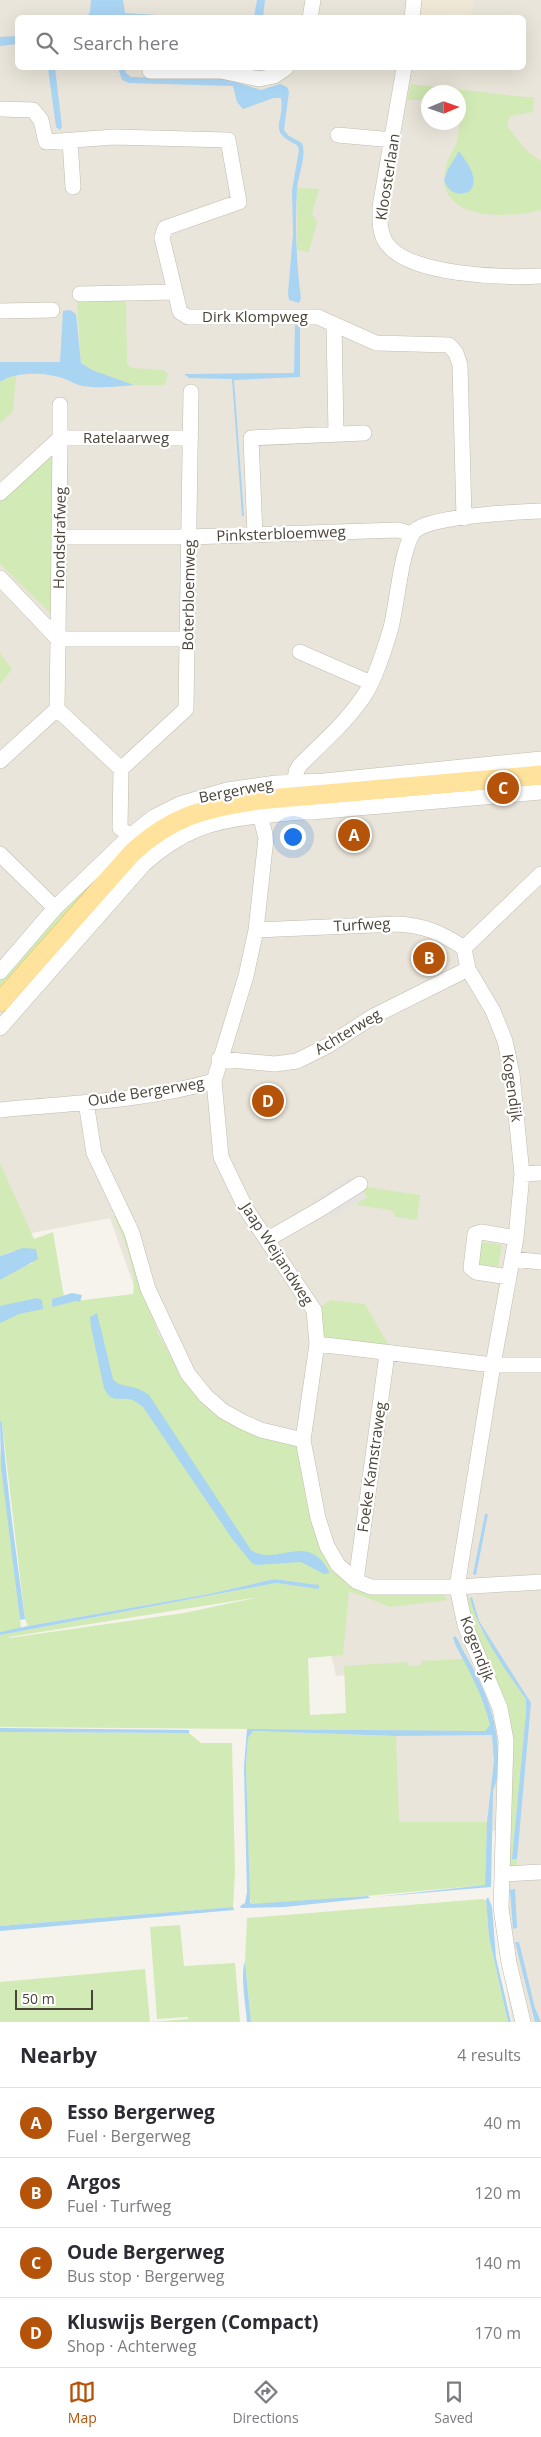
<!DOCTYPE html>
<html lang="en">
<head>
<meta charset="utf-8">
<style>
  :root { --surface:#fff; --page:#f7f7f7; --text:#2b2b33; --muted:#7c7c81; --line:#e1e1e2; --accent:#b45309 }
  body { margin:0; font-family:"Open Sans",sans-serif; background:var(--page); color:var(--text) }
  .compass { position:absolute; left:421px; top:85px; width:45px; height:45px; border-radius:50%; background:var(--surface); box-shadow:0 5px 20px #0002; rotate:88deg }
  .scale { position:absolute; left:15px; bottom:12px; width:78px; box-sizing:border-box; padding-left:5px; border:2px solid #4b4439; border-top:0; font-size:14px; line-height:18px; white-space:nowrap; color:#4b4439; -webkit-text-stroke:4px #fff; paint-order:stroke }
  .you { position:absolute; left:292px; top:836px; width:18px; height:18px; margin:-12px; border:4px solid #fff; border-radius:50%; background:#1a73e8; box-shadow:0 0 0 8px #1a73e833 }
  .badge { display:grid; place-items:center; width:32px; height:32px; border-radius:50%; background:var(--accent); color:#fff; font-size:16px; font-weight:700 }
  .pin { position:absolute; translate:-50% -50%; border:2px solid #fff; box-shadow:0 1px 5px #0006 }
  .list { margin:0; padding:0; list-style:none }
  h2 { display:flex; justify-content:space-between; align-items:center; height:65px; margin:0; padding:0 20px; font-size:21px }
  h2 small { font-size:16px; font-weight:400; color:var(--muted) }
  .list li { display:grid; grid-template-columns:32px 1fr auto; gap:15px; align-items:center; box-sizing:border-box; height:70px; padding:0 20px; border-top:1px solid var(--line) }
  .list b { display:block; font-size:19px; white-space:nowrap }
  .list p { margin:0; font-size:16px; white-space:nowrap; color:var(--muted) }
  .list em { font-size:16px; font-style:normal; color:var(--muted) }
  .icon { flex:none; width:28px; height:28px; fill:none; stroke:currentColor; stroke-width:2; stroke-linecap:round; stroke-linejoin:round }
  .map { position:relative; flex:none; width:541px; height:2022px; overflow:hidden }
  .search { position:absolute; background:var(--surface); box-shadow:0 5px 20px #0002; left:15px; right:15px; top:15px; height:55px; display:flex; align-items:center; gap:12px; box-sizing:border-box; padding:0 18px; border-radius:8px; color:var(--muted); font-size:19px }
  .sheet { height:345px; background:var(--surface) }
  nav { display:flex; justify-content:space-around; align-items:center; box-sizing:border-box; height:70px; border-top:1px solid var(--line); background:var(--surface); font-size:14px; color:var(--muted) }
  nav a { display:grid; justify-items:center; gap:2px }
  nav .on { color:var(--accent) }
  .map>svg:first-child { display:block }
</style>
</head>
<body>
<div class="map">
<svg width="541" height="2022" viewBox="0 0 541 2022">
  <rect width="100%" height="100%" fill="#f6f3ec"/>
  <!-- residential -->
  <path fill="#eae5da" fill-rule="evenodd" d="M0,0H541V2022H512L494,1914L495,1831L392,1835L386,1671L336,1676L286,1460L207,1427L134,1286L110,1218L0,1239ZM18,18H524V68H18ZM428,92H458V122H428Z"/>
  <!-- education -->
  <path fill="#efe8d6" d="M421,0H474L471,17L436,14L434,17L419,18Z"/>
  <!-- green -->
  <path fill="#d2eab5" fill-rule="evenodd" d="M411,84L534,98L533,112L510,116L507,126L527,151L541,161V210C511,217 448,223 444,180L453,193L459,152L444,176L447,162L457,142L461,113L459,112L458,92H428V100H407Z
    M297,188L319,189L312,214L317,222L309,252L297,250Z
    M126,299L127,364L132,368L164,370L168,374L165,385H134L92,370L81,363L77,302Z
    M16,375L13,411L0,423V382Z
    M56,448L55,618L0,564V499Z
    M0,653L12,669L0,684Z
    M115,858L12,978L0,991V977Z
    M0,1163L34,1239L53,1232L64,1297L52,1299V1306L76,1301L133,1294C137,1268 124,1240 114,1216L120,1213L158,1333L182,1376L199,1395L296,1441L316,1527L353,1586L441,1592L448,1600L390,1607L349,1591L343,1655L308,1658L310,1715L346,1713L344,1666L407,1662L408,1666L421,1665V1661L463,1659C472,1673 494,1713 489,1729L485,1731L0,1727V1635L276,1583L319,1588V1585L274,1579L209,1594L28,1626L25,1619L2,1423L0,1421V1280L22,1267L33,1263L12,1251L0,1256ZM259,1597L184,1613L9,1638V1637Z
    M367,1187L420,1195L417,1220L396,1217L391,1210L356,1205L367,1197L363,1190Z
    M482,1242L502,1245L498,1267L478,1264Z
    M331,1300L365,1304L389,1346L322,1341L317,1309Z
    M0,1449L21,1628L0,1632Z
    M464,1594L470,1598L480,1628L526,1699V1712L512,1858L517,1859L518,1869L510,1868L507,1864L511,1765Z
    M253,1731L396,1736L399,1822H487L485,1885L333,1899L252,1904L249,1896L246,1766L248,1738Z
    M0,1732L189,1733L201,1743H232L235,1872L233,1907L0,1926Z
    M483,1899L486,1900L489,1937L508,2022H251L245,1962L247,1918Z
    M180,1925L184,1966L235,1963L240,2022H0V1982L145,1969L150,2022L188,2019V2017L157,2019L150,1927Z"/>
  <!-- parking -->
  <path fill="#e5e3e0" d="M349,1177L352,1182L315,1206L312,1202Z
    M362,1190L367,1197L332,1218L329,1212Z"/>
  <!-- water -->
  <path fill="#a9d4f2" d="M91,0H123L125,13L192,17H87L90,12Z
    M257,0H265L263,17H254Z
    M17,36V44L0,46V37Z
    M48,68H55L62,127L60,130L56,127Z
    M118,68H125L126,73L131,77L226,79L261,90L280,84L287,87L289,92L284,130L289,136L302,143C307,157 298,174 297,189C295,225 296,262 301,298L299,303L289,300L288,293L293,234L292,190L299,150L297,145C266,130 285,124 281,98H274L243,109L237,102L233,86L129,83L122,80Z
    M459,151C467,163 480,178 470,191C457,197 448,192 444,180L447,171Z
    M70,310L76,314L81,363L92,370L134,385C118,386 100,389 83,386C76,385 71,381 65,379C47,372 16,371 0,382V362H60L63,311Z
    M295,325H300V377L234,380L244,516H242L232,379L189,378L184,374L294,373Z
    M23,1248L36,1249L38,1259L0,1280V1256Z
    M72,1293L82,1295L80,1302L76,1301L52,1307V1299Z
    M37,1298L42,1300L43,1309L19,1314L0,1323V1306Z
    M97,1313L113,1379C120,1389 134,1383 149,1395L251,1550C277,1568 307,1529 330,1573L324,1574L301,1562L256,1565L252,1563L233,1540L143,1407C139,1404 133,1399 128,1399C115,1398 111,1402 104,1388L91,1327L90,1317Z
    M0,1421L2,1423C7,1489 16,1554 25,1619L20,1620L1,1466Z
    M485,1514H488L476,1575L473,1574Z
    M274,1579L319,1585V1589L276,1583L0,1635V1632L28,1626L209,1594Z
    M472,1597L479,1621L531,1703L517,1859H512L526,1713V1699C506,1671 478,1632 470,1598Z
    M455,1636C459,1640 461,1647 464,1652C484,1686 499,1720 498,1761C498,1771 498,1781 493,1790L491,1887L375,1897L485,1885L487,1822L494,1761L492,1735L396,1736L253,1731L248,1738L246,1766L250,1902L252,1904L368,1896L370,1898L284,1907L241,1908L240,1906L245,1903L247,1892L244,1767L247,1729L485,1731L490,1725C483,1695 469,1671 455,1644L453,1638Z
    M0,1728L189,1730V1733L0,1732Z
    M515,1889L517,1928L513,1929L510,1890Z
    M488,1897L492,1907L496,1958L511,2022H508L489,1937L486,1900Z
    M233,1907L234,1910L0,1931V1926Z
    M515,1942H519L535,2008L541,2022H535Z
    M245,1962L251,2022H247C246,2009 240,1972 245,1962Z"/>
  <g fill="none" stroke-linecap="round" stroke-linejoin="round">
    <!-- minor casing -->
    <g stroke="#c2bbae" stroke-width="16">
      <path id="minor" d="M310,18L313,0
        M412,18L414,0
        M404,68L380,207C380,219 379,230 385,241C405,276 505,278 541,276
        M150,71H221L259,79L274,76L286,68
        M0,109L33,110L41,120L46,142L114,137L228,140L239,202L165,228L162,238L180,312L188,317H318L376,343L449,345L456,353L460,365L464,518
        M338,135L393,140
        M70,141L73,187
        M80,294L174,292
        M0,311L52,310
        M334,325L336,434
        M0,493L60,438V405
        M255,535L251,438L364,433
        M60,537H190L398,530L412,534
        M0,578L58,639L57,709L0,761
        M188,639H58L60,438H191
        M300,652L371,683
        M57,709L121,769L120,828L130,836
        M121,769L186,709L191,392
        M294,790L296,772L300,765C323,742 350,719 367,691C377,674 384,651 390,631C397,610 401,540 417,529C437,516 515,512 541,511
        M0,854L55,908
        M256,930L397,924C423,925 442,933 464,948
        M464,948L468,969L493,1011L505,1041L512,1074L522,1174L516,1238L493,1365L457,1587L465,1625L500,1708L506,1740L501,1908L509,1963L523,2022
        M464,948L541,874
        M0,972L55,908L130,836L154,817L180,804L227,790L276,783L324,781L541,759
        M0,1028L144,864C181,831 210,821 259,816C277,815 294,811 312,812L541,792
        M219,1059L275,1064L297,1061L329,1045L372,1017L468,969
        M214,1081L221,1157L246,1209L314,1310L317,1344L493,1365H541
        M86,1102L94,1153L132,1233L148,1289L188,1374L206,1396L223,1411L243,1422L261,1430L303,1440
        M0,1110C71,1103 145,1101 214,1081L246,976L256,930L266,838L258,807
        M522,1174L541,1173
        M268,1239L322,1208L360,1184
        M513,1259L541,1262
        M509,1277L476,1272L471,1268L475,1234L481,1232L516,1238
        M317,1344L303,1440L318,1518L327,1546L338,1565L356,1581L371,1587H457L541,1582
        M356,1581L387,1354
        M502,1874L541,1872"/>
    </g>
    <!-- major casing -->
    <g stroke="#e6c16a" stroke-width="20">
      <path id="major" d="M0,1002L132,853C172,816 205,808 258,800L541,775"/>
    </g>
    <!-- minor -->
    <use href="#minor" stroke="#fff" stroke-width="15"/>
    <!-- major -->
    <use href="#major" stroke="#ffe39c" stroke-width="19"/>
  </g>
  <g text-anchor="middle" stroke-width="4.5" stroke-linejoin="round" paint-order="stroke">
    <!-- street labels -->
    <g font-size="15" fill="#4b4439" stroke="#fff">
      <text transform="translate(388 177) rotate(-81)" y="5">Kloosterlaan</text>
      <text x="255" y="322">Dirk Klompweg</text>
      <text x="126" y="443">Ratelaarweg</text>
      <text transform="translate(281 534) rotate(-2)" y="5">Pinksterbloemweg</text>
      <text transform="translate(60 538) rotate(-89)" y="5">Hondsdrafweg</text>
      <text transform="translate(189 595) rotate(-89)" y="5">Boterbloemweg</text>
      <text transform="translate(236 791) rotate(-11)" y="5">Bergerweg</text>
      <text transform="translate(362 925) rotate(-3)" y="5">Turfweg</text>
      <text transform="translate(348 1032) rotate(-31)" y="5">Achterweg</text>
      <text transform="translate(512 1088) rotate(82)" y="5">Kogendijk</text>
      <text transform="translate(146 1092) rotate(-9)" y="5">Oude Bergerweg</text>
      <text transform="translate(277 1254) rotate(57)" y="5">Jaap Weijandweg</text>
      <text transform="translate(372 1467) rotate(-82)" y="5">Foeke Kamstraweg</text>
      <text transform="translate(477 1649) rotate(69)" y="5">Kogendijk</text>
    </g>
  </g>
</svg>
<svg class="compass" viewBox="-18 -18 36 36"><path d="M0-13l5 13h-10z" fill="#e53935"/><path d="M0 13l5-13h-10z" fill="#7c7c81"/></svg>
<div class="scale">50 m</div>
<div class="you"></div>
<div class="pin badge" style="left:354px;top:835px">A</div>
<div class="pin badge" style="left:429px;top:958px">B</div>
<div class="pin badge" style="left:503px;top:788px">C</div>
<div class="pin badge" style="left:268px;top:1101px">D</div>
<div class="search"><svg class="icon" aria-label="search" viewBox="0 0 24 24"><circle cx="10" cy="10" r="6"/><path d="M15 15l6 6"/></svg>Search here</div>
</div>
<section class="sheet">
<h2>Nearby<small>4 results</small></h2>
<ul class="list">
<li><span class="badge">A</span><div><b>Esso Bergerweg</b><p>Fuel · Bergerweg</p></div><em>40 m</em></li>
<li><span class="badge">B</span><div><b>Argos</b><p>Fuel · Turfweg</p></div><em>120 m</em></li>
<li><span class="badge">C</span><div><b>Oude Bergerweg</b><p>Bus stop · Bergerweg</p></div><em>140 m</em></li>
<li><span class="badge">D</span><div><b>Kluswijs Bergen (Compact)</b><p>Shop · Achterweg</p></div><em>170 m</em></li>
</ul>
</section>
<nav>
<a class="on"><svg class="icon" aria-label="map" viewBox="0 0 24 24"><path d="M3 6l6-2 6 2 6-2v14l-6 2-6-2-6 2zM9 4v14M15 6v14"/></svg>Map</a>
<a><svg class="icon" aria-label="directions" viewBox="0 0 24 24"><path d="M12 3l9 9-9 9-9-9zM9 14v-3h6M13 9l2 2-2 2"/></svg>Directions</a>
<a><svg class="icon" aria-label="saved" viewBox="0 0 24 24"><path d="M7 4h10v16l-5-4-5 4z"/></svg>Saved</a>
</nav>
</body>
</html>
